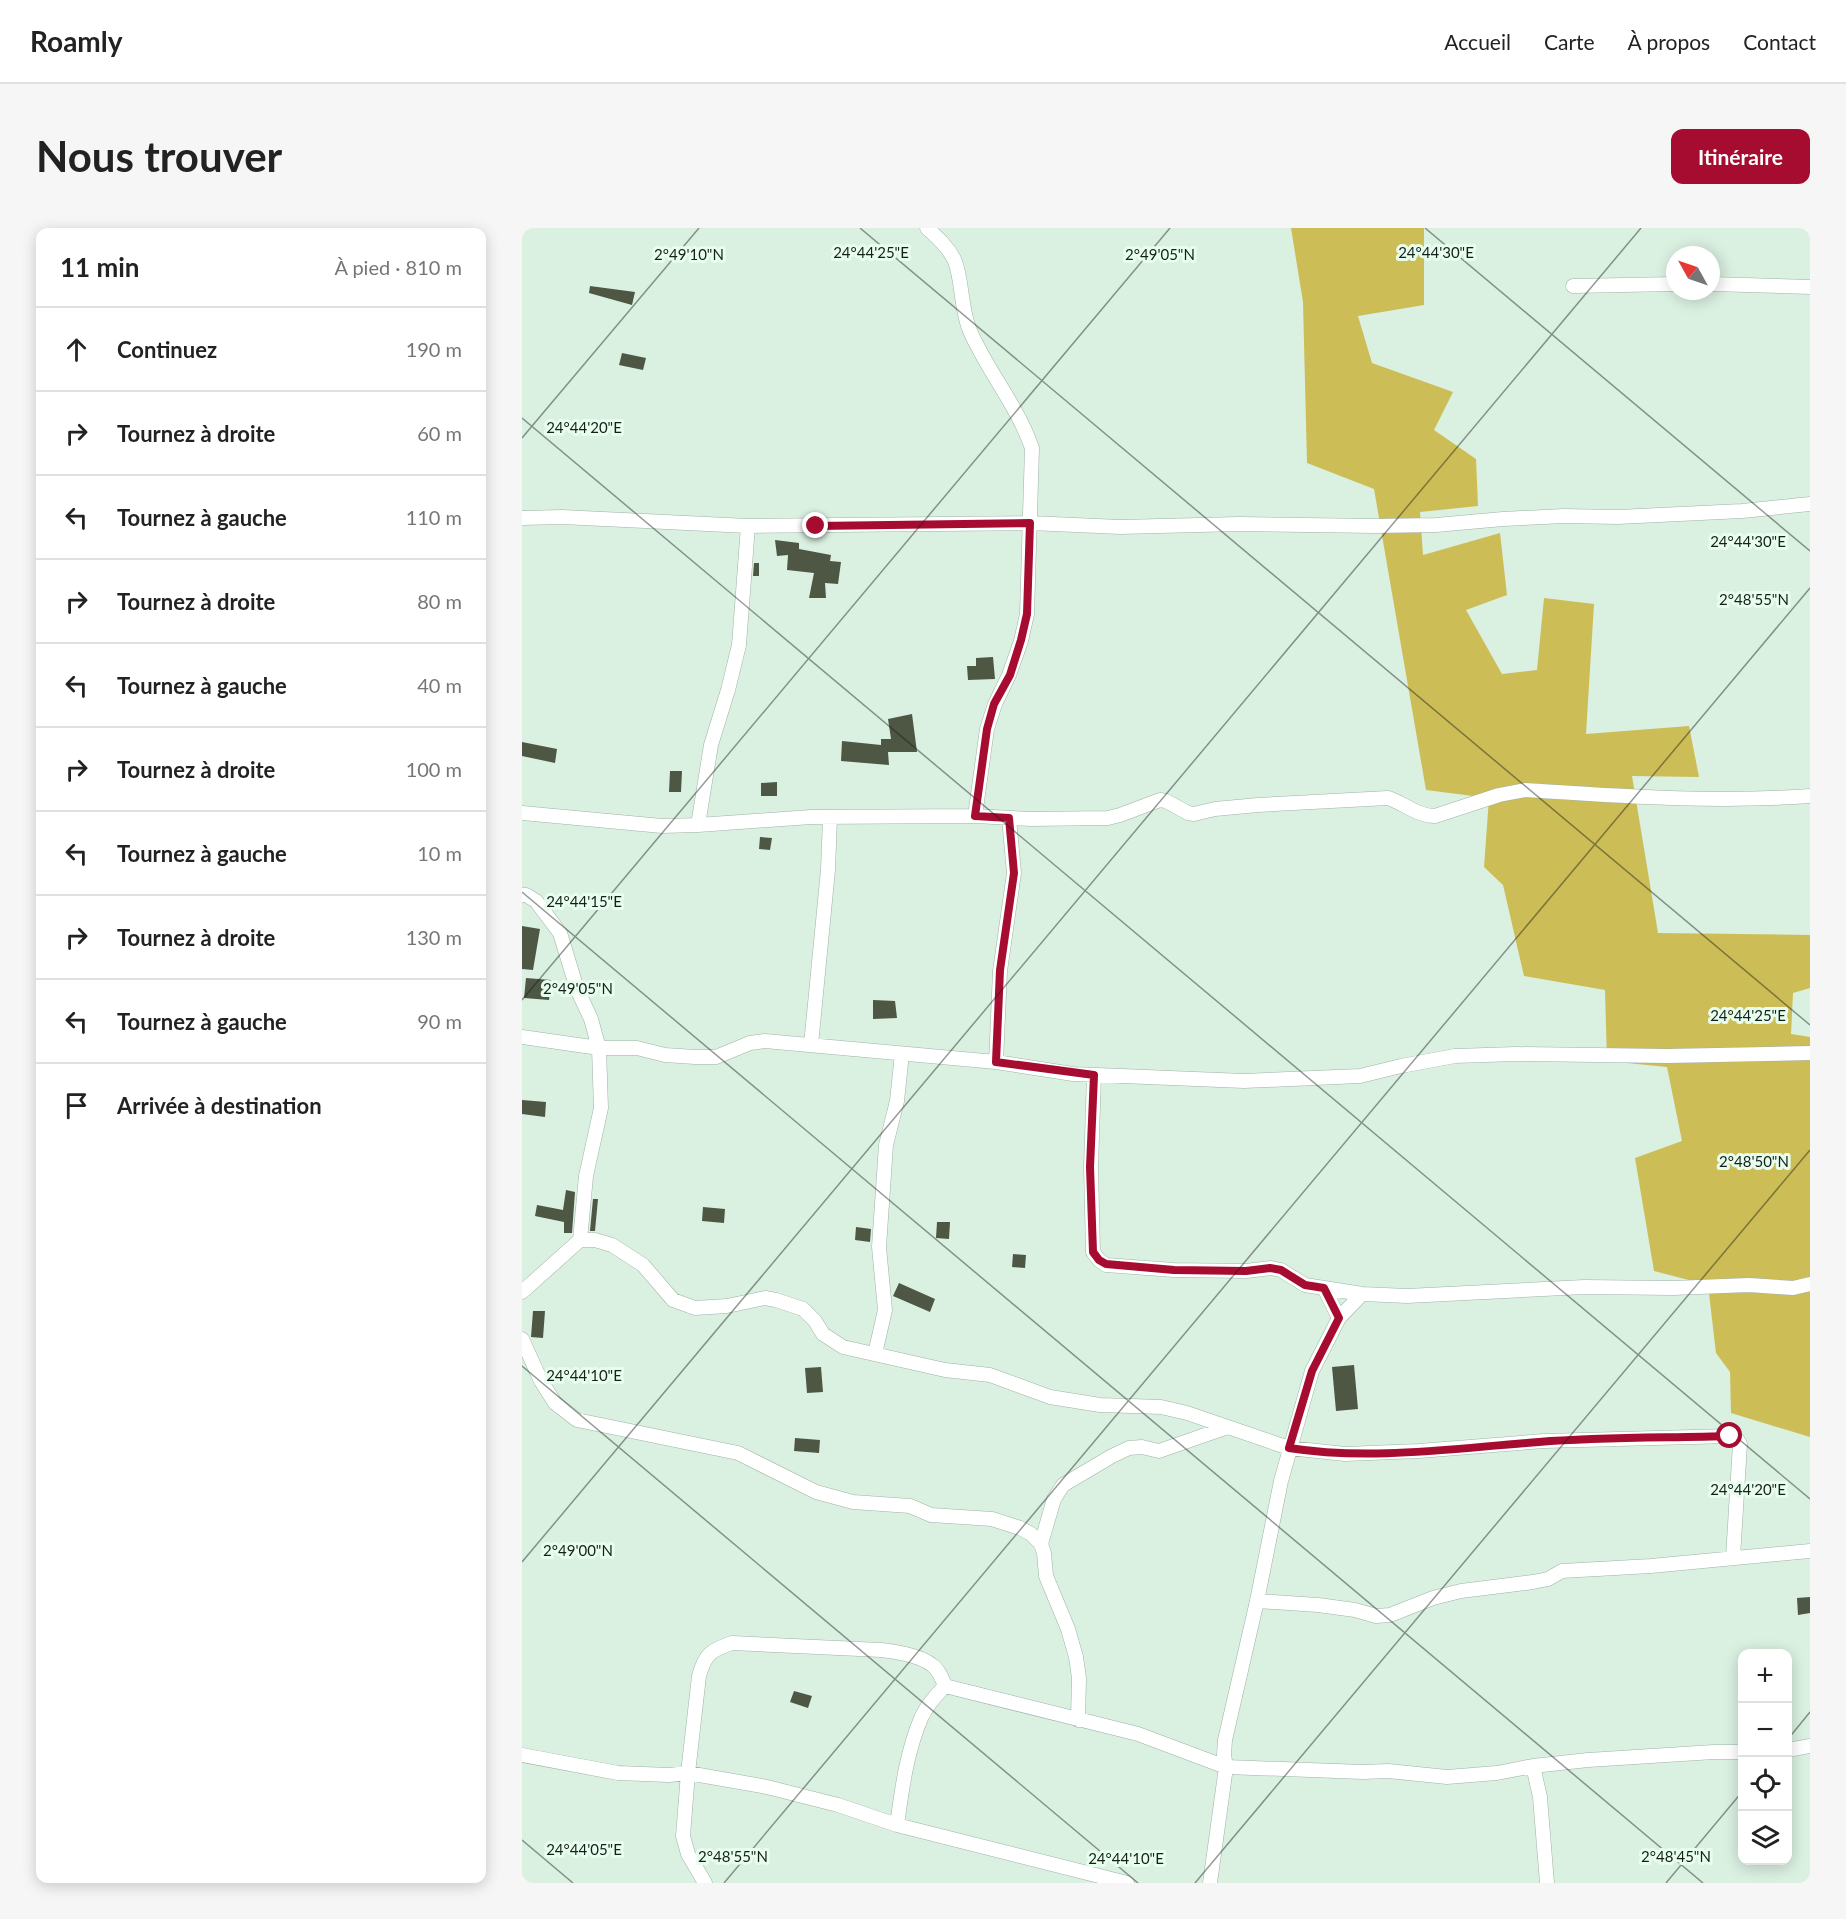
<!DOCTYPE html>
<html lang="fr">
<head>
<meta charset="utf-8">
<style>
  :root { --surface:#fff; --page:#f6f6f6; --text:#222; --muted:#767676; --line:#e0e0e0; --accent:#a60c30 }
  body { margin:0; font-family:Lato,sans-serif; background:var(--page); color:var(--text) }
  .controls { position:absolute; right:18px; bottom:18px; display:grid; overflow:hidden; border-radius:12px; box-shadow:0 3px 15px #0003 }
  .controls button { width:54px; height:54px; display:grid; place-items:center; padding:0; border:0; border-bottom:2px solid var(--line); background:var(--surface); color:var(--text); font:30px sans-serif }
  .compass { position:absolute; left:1144px; top:18px; width:54px; height:54px; border-radius:50%; background:var(--surface); box-shadow:0 3px 15px #0003; rotate:310deg }
  .stop { position:absolute; width:18px; height:18px; margin:-14px; border:4px solid #a60c30; border-radius:50%; background:#fff }
  .stop.end { background:#a60c30; border-color:#fff; box-shadow:0 2px 6px #0008 }
  .list { margin:0; padding:0; list-style:none }
  h2 { display:flex; justify-content:space-between; align-items:center; height:78px; margin:0; padding:0 24px; font-size:26px }
  h2 small { font-size:20px; font-weight:400; color:var(--muted) }
  .list li { display:grid; grid-template-columns:39px 1fr auto; gap:18px; align-items:center; box-sizing:border-box; height:84px; padding:0 24px; border-top:2px solid var(--line) }
  .list b { display:block; font-size:22px; white-space:nowrap }
  .list em { font-size:20px; font-style:normal; color:var(--muted) }
  .icon { flex:none; width:33px; height:33px; fill:none; stroke:currentColor; stroke-width:2; stroke-linecap:round; stroke-linejoin:round }
  .map { position:relative; flex:none; width:1288px; height:1655px; overflow:hidden; border-radius:12px }
  header { display:flex; align-items:center; gap:36px; box-sizing:border-box; height:84px; padding:0 30px; background:var(--surface); border-bottom:2px solid var(--line) }
  header strong { font-size:28px }
  nav { display:flex; gap:33px; margin-inline-start:auto; font-size:21px }
  .intro { display:flex; align-items:center; justify-content:space-between; box-sizing:border-box; height:144px; padding:0 36px }
  h1 { margin:0; font-size:42px }
  .button { padding:15px 27px; border-radius:12px; background:var(--accent); color:#fff; font-size:21px; font-weight:700 }
  main { display:flex; gap:36px; padding:0 36px }
  aside { flex:1; background:var(--surface); border-radius:12px; box-shadow:0 3px 15px #0003 }
  .map>svg:first-child { display:block }
</style>
</head>
<body>
<header>
<strong>Roamly</strong>
<nav><a>Accueil</a><a>Carte</a><a>À propos</a><a>Contact</a></nav>
</header>
<div class="intro"><h1>Nous trouver</h1><a class="button">Itinéraire</a></div>
<main>
<aside>
<h2>11 min<small>À pied · 810 m</small></h2>
<ul class="list">
<li><svg class="icon" aria-label="ahead" viewBox="0 0 24 24"><path d="M12 20V5M6 11l6-6 6 6"/></svg><div><b>Continuez</b></div><em>190 m</em></li>
<li><svg class="icon" aria-label="right" viewBox="0 0 24 24"><path d="M7 20v-9h11M14 6l5 5-5 5"/></svg><div><b>Tournez à droite</b></div><em>60 m</em></li>
<li><svg class="icon" aria-label="left" viewBox="0 0 24 24"><path d="M17 20v-9H6M10 6l-5 5 5 5"/></svg><div><b>Tournez à gauche</b></div><em>110 m</em></li>
<li><svg class="icon" aria-label="right" viewBox="0 0 24 24"><path d="M7 20v-9h11M14 6l5 5-5 5"/></svg><div><b>Tournez à droite</b></div><em>80 m</em></li>
<li><svg class="icon" aria-label="left" viewBox="0 0 24 24"><path d="M17 20v-9H6M10 6l-5 5 5 5"/></svg><div><b>Tournez à gauche</b></div><em>40 m</em></li>
<li><svg class="icon" aria-label="right" viewBox="0 0 24 24"><path d="M7 20v-9h11M14 6l5 5-5 5"/></svg><div><b>Tournez à droite</b></div><em>100 m</em></li>
<li><svg class="icon" aria-label="left" viewBox="0 0 24 24"><path d="M17 20v-9H6M10 6l-5 5 5 5"/></svg><div><b>Tournez à gauche</b></div><em>10 m</em></li>
<li><svg class="icon" aria-label="right" viewBox="0 0 24 24"><path d="M7 20v-9h11M14 6l5 5-5 5"/></svg><div><b>Tournez à droite</b></div><em>130 m</em></li>
<li><svg class="icon" aria-label="left" viewBox="0 0 24 24"><path d="M17 20v-9H6M10 6l-5 5 5 5"/></svg><div><b>Tournez à gauche</b></div><em>90 m</em></li>
<li><svg class="icon" aria-label="arrive" viewBox="0 0 24 24"><path d="M6 21V4h12l-3 4 3 4H6"/></svg><div><b>Arrivée à destination</b></div></li>
</ul>
</aside>
<div class="map">
<svg width="1288" height="1655" viewBox="0 0 1288 1655">
  <rect width="100%" height="100%" fill="#daf0e1"/>
  <!-- green -->
  <path fill="#cdbd56" d="M769,0H902V77L836,88L850,135L931,164L912,202L954,231L956,278L898,284L901,327L978,305L985,367L944,382L980,446L1015,442L1022,370L1072,376L1064,506L1167,498L1177,549L1110,548L1136,705L1288,707V760L1271,765L1269,806L1288,809V1209L1209,1185L1208,1144L1194,1125L1186,1057L1132,1043L1113,930L1160,913L1145,839L1085,833L1083,762L1002,748L981,657L962,639L967,570L904,562L852,261L785,235L781,74Z"/>
  <!-- building -->
  <path fill="#4e5644" d="M68,58L113,64L110,77L67,65Z
    M100,125L124,130L121,142L97,137Z
    M253,312L277,315V321L309,327L308,333L319,334L316,356L303,355L304,370H287L292,345L265,342L266,327L255,328Z
    M232,335H237V348H231Z
    M471,429L473,451L446,452L445,438H454V430Z
    M390,486L395,524H366L367,537L319,533L320,513L359,517V511H369L366,491Z
    M0,514L35,521L33,535L0,528Z
    M148,543H160L159,564H147Z
    M255,554V568H239V555Z
    M238,609L250,610L248,622L237,621Z
    M0,698L18,701L11,742L0,741Z
    M4,750L29,752L27,772L2,770Z
    M351,772L373,773L375,790L351,791Z
    M0,872L24,874L23,889L0,886Z
    M44,962L53,964L50,1005H42V994L13,988L15,977L41,982Z
    M71,971H76L73,1003H68Z
    M181,979L203,981L202,995L180,993Z
    M415,994H428L427,1011L414,1010Z
    M334,999L349,1001L348,1014L333,1012Z
    M491,1026L504,1027L503,1040L490,1039Z
    M377,1055L413,1071L408,1084L371,1068Z
    M11,1083H23L21,1110L9,1109Z
    M832,1137L836,1181L814,1183L810,1139Z
    M299,1139L301,1164L285,1165L283,1140Z
    M273,1210L298,1212L297,1225L272,1223Z
    M1288,1369V1385L1276,1387L1275,1370Z
    M272,1463L290,1468L286,1480L268,1474Z"/>
  <g fill="none" stroke-linecap="round" stroke-linejoin="round">
    <!-- minor casing -->
    <g stroke="#9eb3a5" stroke-width="15">
      <path id="minor" d="M405,0C416,10 425,18 432,31C441,51 438,80 448,103C466,144 495,177 510,220L505,386L499,413L487,447L473,476L465,501L453,588
        M1189,56L1288,59
        M1051,58L1153,56
        M0,290L40,289L226,298L508,295L598,299L717,296L853,298L914,297L981,291L1042,288L1096,289L1220,283L1288,276
        M0,585L140,598L176,597L289,589L453,588L509,591L586,590L598,587L638,572L644,573L666,585L672,586L693,581L736,577L866,570C882,575 895,588 913,588L977,567L1003,562C1098,568 1193,575 1288,568
        M176,597L189,517L206,462L217,417L226,298
        M0,667H4L14,673L38,705L55,761L69,791L77,820L79,880L64,948L58,1012
        M0,809L77,820H115L143,827L173,829H194L228,815L243,813L474,834L551,846L722,853L838,848L879,838L933,828L993,826L1145,828L1288,825
        M289,817L306,642L308,589
        M474,834L478,743L492,645L487,590
        M572,847L569,939L571,1024L577,1032L584,1037L652,1042L724,1043L749,1040L759,1042L783,1057L840,1066L885,1068L1062,1059L1151,1060L1227,1057L1271,1060L1288,1056
        M802,1060L817,1090
        M0,1064L58,1012H73L90,1017L121,1037L151,1072L173,1080L205,1078L243,1070L254,1072L281,1081L293,1093L301,1106L321,1119L423,1142L468,1147L528,1169L578,1177L639,1179L665,1185L767,1220L823,1226L897,1223L1022,1213L1208,1208L1215,1211L1218,1216L1211,1329
        M0,1111L19,1153L33,1175L55,1192L216,1225L294,1264L331,1274L388,1278L409,1287L470,1291L498,1300L509,1306L519,1316L522,1325L524,1348L546,1401L554,1429L557,1450L556,1492
        M353,1126L363,1082L357,1019L364,917L375,873L380,826
        M519,1316L532,1271L541,1257L590,1228L607,1220L620,1219L637,1223L706,1199
        M735,1373L796,1377L833,1382L854,1388L868,1387L911,1370L939,1363L1011,1354L1026,1351L1040,1343L1129,1338L1288,1323
        M423,1458L616,1506L704,1539L841,1544L866,1543L925,1549L975,1545L1011,1538L1066,1532L1192,1524H1220
        M1266,1522L1288,1518
        M0,1527L96,1545L147,1547L166,1545L245,1559L316,1577L375,1597L605,1655
        M1011,1538L1018,1569L1025,1655
        M375,1597C380,1560 385,1522 400,1488C406,1476 414,1467 423,1458
        M183,1655L166,1626L161,1608L166,1545L177,1448C183,1426 189,1422 210,1415L359,1422C375,1424 397,1427 410,1437C417,1442 420,1450 423,1458
        M688,1655L704,1539L702,1527L703,1512L735,1373L759,1253L790,1143L817,1090L840,1066"/>
    </g>
    <!-- minor -->
    <use href="#minor" stroke="#fff" stroke-width="14"/>
  </g>
  <g fill="none" stroke-linecap="round" stroke-linejoin="round">
    <!-- route -->
    <path stroke="#a60c30" stroke-width="8" d="M294,298L508,295L505,386L499,412L488,447L472,476L465,501L453,588L487,590L492,645L478,742L474,834L572,847L568,939L571,1024L577,1032L584,1036L652,1042L724,1043L748,1040L759,1042L783,1057L802,1060L817,1090L790,1143L767,1220C849,1233 934,1220 1017,1214C1080,1209 1145,1210 1208,1208"/>
  </g>
  <!-- ticks -->
  <path fill="none" stroke="#171f1a" stroke-width="1.5" stroke-opacity="0.45" d="M338,0L1288,797M903,0L1288,323M0,190L1288,1271M0,210L177,0M0,664L1181,1655M0,772L648,0M0,1138L616,1655M0,1334L1119,0M1266,1511L1288,1484M0,1612L51,1655M202,1655L1288,360M673,1655L1288,922M1144,1655L1220,1564"/>
  <g font-size="15" text-anchor="middle" fill="#171f1a" stroke="#e7feee" stroke-width="6" stroke-linejoin="round" paint-order="stroke">
    <text x="349" y="30">24°44'25"E</text>
    <text x="914" y="30">24°44'30"E</text>
    <text x="167" y="32">2°49'10"N</text>
    <text x="638" y="32">2°49'05"N</text>
    <text x="62" y="205">24°44'20"E</text>
    <text x="1226" y="319">24°44'30"E</text>
    <text x="1232" y="377">2°48'55"N</text>
    <text x="62" y="679">24°44'15"E</text>
    <text x="56" y="766">2°49'05"N</text>
    <text x="1226" y="793">24°44'25"E</text>
    <text x="1232" y="939">2°48'50"N</text>
    <text x="62" y="1153">24°44'10"E</text>
    <text x="1226" y="1267">24°44'20"E</text>
    <text x="56" y="1328">2°49'00"N</text>
    <text x="62" y="1627">24°44'05"E</text>
    <text x="211" y="1634">2°48'55"N</text>
    <text x="1154" y="1634">2°48'45"N</text>
    <text x="604" y="1636">24°44'10"E</text>
  </g>
</svg>
<div class="controls">
<button>+</button>
<button>−</button>
<button><svg class="icon" aria-label="locate" viewBox="0 0 24 24"><circle cx="12" cy="12" r="6"/><path d="M12 2v4M12 18v4M2 12h4M18 12h4"/></svg></button>
<button><svg class="icon" aria-label="layers" viewBox="0 0 24 24"><path d="M12 4l9 5-9 5-9-5zM3 14l9 5 9-5"/></svg></button>
</div>
<svg class="compass" viewBox="-18 -18 36 36"><path d="M0-13l5 13h-10z" fill="#e53935"/><path d="M0 13l5-13h-10z" fill="#767676"/></svg>
<div class="stop" style="left:1208px;top:1208px"></div>
<div class="stop end" style="left:294px;top:298px"></div>
</div>
</main>
</body>
</html>
